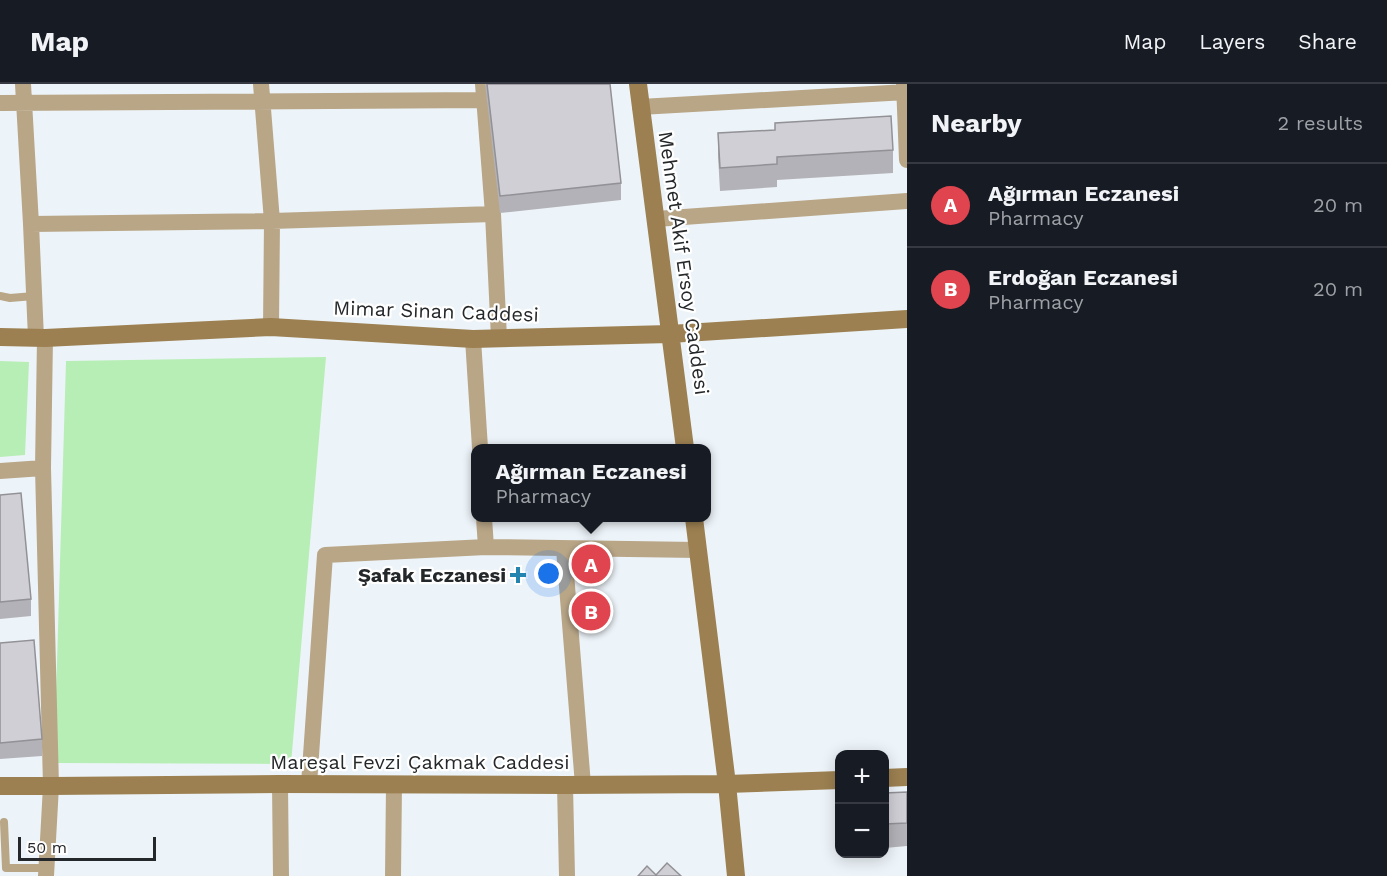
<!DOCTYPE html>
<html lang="en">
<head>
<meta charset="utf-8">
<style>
  :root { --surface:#171b24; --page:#20242c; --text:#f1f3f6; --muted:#9ea1a6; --line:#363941; --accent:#8c9099 }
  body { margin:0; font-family:"Work Sans",sans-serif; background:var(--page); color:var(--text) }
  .controls { position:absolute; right:18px; bottom:18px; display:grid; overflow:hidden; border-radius:12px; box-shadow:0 3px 15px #0003 }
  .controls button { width:54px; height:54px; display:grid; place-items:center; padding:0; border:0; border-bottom:2px solid var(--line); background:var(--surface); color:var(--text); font:30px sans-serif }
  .scale { position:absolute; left:18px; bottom:15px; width:138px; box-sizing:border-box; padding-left:6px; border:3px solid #25282a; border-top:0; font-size:16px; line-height:21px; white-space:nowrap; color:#25282a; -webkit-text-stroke:4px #fff; paint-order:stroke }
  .you { position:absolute; left:549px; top:490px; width:21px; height:21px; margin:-15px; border:4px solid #fff; border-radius:50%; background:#1a73e8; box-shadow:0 0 0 9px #1a73e833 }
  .badge { display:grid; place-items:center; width:39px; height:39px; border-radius:50%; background:var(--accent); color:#fff; font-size:20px; font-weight:700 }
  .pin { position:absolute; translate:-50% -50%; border:3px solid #fff; box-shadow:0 2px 6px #0006 }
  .popup { position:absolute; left:471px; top:360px; width:240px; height:78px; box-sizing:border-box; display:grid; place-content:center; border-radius:12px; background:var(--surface); filter:drop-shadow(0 2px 4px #0005); font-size:20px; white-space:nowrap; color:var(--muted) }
  .popup b { font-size:22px; color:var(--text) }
  .popup::after { content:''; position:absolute; left:50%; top:100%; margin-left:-12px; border:12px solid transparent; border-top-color:var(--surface) }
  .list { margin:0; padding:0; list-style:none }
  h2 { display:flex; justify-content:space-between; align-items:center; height:78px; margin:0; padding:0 24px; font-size:26px }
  h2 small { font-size:20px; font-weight:400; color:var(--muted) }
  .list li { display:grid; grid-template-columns:39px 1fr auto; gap:18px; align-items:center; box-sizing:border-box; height:84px; padding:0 24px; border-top:2px solid var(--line) }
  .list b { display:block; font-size:22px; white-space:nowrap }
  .list p { margin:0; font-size:20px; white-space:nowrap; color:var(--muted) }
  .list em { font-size:20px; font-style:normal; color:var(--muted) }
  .map { position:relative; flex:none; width:907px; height:792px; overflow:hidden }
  header { display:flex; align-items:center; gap:36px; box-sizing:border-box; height:84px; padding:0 30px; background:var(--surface); border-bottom:2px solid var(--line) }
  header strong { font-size:28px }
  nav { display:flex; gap:33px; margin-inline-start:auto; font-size:21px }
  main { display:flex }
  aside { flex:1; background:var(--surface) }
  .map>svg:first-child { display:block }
</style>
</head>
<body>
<header>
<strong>Map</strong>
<nav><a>Map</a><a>Layers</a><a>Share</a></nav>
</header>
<main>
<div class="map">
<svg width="907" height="792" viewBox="0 0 907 792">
  <rect width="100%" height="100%" fill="#edf4f9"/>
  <!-- green -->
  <path fill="#b7eeb5" d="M326,273L291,680L54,679L66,277Z
    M0,277L29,278L25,371L0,373Z"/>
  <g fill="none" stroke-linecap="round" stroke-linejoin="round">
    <!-- lane -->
    <path stroke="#b9a687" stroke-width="8" d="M0,212L10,214L34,212
      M4,738L6,784H47"/>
    <!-- street -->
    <path stroke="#b9a687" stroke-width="16" d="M23,0L31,140L36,254
      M261,0L272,137L271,243
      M483,0L493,130L499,254
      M904,0L907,76
      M0,19L485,16
      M640,23L907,8
      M656,135L907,117
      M31,140L272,137L493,130
      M45,254L43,384L51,702L46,792
      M473,255L480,364
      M0,387L43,384
      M484,434L486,463L698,466
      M564,465L583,701
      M280,700L281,792
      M309,700L325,471L486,463
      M565,701L567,792
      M393,792L394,701"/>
    <!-- secondary -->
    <path stroke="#9c8051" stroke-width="18" d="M638,0L685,364
      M0,253L45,254L271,243L473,255L670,250L907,235
      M694,434L727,700L736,792
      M884,694L907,693
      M0,702H51L280,700L565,701L727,700L840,696"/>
  </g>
  <!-- wall -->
  <path fill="#b3b2b8" d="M485,0H610L621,99V116L500,129Z
    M718,49L893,66V89L777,96V103L720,107L718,72Z
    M0,411L31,515V532L0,535Z
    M0,559L42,655V672L0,675Z
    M907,708V762L885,764V709Z
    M837,712H840V764L837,735Z"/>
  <!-- building -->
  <path fill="#d0cfd6" stroke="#929196" stroke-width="1.5" d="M487,0H610L621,99L500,112Z
    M891,32L893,66L777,73V80L720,84L718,49L775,46V39Z
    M21,409L31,515L0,518V411Z
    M34,556L42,655L0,659V559Z
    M907,708V739L885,740V709Z
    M837,712H840V741Z
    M667,779L681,792H638L647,782L656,791Z"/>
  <!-- markers -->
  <path fill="#2484b0" stroke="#fff" stroke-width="2" d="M515 482h6v6h6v6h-6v6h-6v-6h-6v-6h6z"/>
  <g text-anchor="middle" stroke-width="4.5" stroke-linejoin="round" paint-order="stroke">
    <!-- street labels -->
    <g font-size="20" fill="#25282a" stroke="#fff">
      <text transform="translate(684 179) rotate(82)" y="7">Mehmet Akif Ersoy Caddesi</text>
      <text transform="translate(436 227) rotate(2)" y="7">Mimar Sinan Caddesi</text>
      <text x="420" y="685">Mareşal Fevzi Çakmak Caddesi</text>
    </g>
    <!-- poi labels -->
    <g font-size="20" font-weight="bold" fill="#25282a" stroke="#fff" text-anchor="end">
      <text x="506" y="498">Şafak Eczanesi</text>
    </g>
  </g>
</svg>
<div class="controls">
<button>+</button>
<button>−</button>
</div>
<div class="scale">50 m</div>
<div class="you"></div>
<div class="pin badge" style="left:591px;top:480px;background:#e0444e">A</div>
<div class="popup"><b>Ağırman Eczanesi</b>Pharmacy</div>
<div class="pin badge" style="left:591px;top:527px;background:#e0444e">B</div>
</div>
<aside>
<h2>Nearby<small>2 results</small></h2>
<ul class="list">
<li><span class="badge" style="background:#e0444e">A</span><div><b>Ağırman Eczanesi</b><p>Pharmacy</p></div><em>20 m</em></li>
<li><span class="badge" style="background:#e0444e">B</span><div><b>Erdoğan Eczanesi</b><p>Pharmacy</p></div><em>20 m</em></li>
</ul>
</aside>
</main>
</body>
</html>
